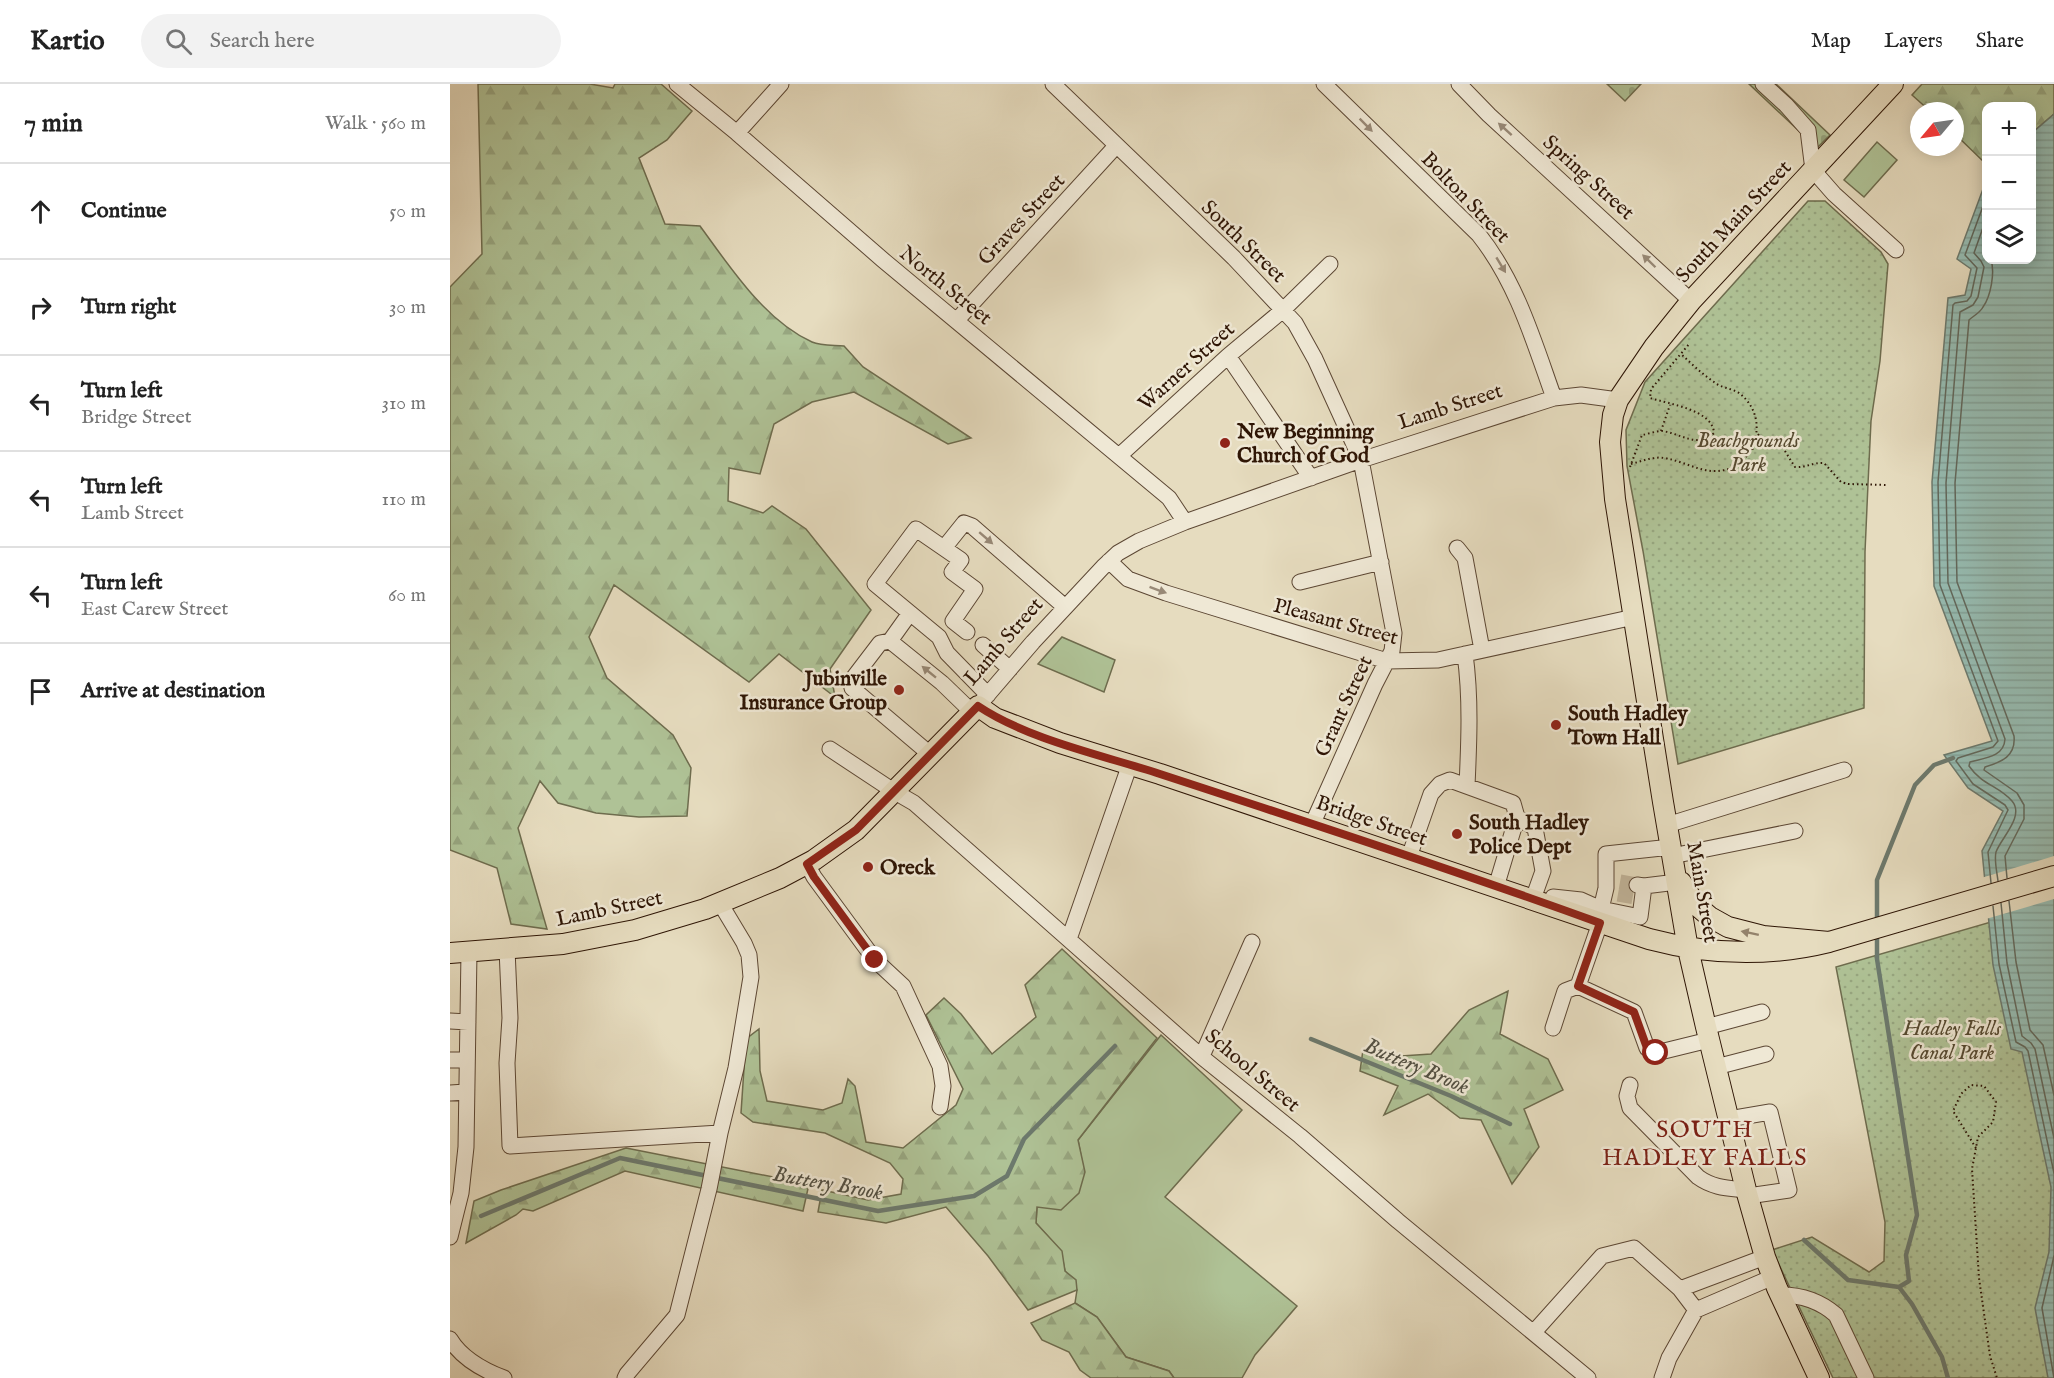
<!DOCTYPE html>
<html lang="en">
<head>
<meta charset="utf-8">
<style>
  :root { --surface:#fff; --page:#f2f2f2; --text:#222; --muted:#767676; --line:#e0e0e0 }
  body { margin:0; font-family:"IM FELL English",serif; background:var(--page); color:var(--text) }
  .controls { position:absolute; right:18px; top:18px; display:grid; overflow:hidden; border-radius:12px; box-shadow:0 3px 15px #0003 }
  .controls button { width:54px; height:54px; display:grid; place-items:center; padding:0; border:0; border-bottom:2px solid var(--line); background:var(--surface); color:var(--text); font:30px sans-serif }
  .compass { position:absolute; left:1460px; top:18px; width:54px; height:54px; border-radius:50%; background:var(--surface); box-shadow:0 3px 15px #0003; rotate:241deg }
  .stop { position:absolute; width:18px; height:18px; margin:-14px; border:4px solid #8f2418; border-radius:50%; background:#fff }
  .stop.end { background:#8f2418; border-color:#fff; box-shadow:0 2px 6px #0008 }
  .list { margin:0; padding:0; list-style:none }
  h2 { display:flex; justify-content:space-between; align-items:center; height:78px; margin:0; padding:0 24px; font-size:26px }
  h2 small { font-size:20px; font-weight:400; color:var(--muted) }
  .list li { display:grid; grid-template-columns:39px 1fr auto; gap:18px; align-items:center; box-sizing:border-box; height:96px; padding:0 24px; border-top:2px solid var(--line) }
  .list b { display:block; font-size:22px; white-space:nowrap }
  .list p { margin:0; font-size:20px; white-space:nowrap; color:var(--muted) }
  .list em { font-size:20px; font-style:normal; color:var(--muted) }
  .icon { flex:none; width:33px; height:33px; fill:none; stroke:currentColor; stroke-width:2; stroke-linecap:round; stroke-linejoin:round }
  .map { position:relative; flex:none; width:1604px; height:1294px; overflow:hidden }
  header { display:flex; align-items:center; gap:36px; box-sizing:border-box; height:84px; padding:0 30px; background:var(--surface); border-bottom:2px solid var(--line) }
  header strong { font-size:28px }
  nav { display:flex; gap:33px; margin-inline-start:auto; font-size:21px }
  .search { width:420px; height:54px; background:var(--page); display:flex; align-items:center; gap:15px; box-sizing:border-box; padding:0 21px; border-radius:33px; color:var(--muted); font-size:22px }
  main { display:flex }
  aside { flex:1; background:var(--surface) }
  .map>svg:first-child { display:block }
</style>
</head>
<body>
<header>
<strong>Kartio</strong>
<div class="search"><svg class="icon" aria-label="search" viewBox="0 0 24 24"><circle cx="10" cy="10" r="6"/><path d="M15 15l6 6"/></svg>Search here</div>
<nav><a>Map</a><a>Layers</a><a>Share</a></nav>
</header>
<main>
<aside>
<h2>7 min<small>Walk · 560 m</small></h2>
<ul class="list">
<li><svg class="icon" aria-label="ahead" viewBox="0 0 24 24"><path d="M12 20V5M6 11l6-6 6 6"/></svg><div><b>Continue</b></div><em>50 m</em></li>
<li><svg class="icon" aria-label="right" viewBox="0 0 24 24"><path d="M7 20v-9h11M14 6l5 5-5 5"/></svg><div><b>Turn right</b></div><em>30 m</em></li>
<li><svg class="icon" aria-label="left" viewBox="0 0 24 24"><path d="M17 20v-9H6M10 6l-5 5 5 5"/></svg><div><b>Turn left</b><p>Bridge Street</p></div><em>310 m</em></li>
<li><svg class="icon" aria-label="left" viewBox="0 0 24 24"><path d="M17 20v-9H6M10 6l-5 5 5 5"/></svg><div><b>Turn left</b><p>Lamb Street</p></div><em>110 m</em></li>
<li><svg class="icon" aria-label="left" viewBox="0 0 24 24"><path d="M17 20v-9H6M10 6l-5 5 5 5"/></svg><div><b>Turn left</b><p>East Carew Street</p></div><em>60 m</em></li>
<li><svg class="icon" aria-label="arrive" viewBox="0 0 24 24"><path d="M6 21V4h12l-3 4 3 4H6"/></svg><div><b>Arrive at destination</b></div></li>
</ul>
</aside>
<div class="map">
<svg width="1604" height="1294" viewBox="0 0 1604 1294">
  <defs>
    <pattern id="forest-firs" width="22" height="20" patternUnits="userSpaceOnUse" patternTransform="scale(1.5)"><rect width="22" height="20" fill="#afc296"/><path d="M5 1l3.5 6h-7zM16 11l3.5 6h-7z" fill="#97a680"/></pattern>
    <pattern id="cemetery-stones" width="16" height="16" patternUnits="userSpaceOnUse" patternTransform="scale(1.5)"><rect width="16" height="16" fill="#afc296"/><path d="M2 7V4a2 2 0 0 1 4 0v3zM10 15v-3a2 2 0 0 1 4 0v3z" fill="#97a680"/></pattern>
    <pattern id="park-dots" width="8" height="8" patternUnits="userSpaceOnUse" patternTransform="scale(1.5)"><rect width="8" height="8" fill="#afc296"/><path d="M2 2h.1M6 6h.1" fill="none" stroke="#97a680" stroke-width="1.8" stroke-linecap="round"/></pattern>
    <pattern id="water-rules" width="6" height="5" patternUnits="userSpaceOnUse" patternTransform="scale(1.5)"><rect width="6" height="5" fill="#96bcb2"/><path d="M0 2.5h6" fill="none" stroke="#82a198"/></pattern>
  </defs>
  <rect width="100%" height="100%" fill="#e6dcbf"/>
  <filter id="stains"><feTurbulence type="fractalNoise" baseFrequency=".00333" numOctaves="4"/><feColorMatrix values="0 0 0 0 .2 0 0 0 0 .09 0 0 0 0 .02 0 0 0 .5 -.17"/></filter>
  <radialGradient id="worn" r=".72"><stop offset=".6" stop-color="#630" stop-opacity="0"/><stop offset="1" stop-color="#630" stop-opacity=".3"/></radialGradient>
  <!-- green -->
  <path fill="#afc296" stroke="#6e6c4e" stroke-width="1.5" d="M1427,58L1447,76L1414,113L1394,96Z
    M612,553L665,576L654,608L588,580Z
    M711,951L792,1026L715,1113L847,1222L805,1271L792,1294H724L719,1287L676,1273L647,1233L625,1219L627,1206L615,1187L611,1167L586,1139L587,1123L634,1088L628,1056Z"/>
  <!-- forest -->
  <path fill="url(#forest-firs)" stroke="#6e6c4e" stroke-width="1.5" d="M28,0H140L163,4L165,0H211L242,27L217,56L189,74L215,140L250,142C280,183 315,237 362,258C371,262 384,261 394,262L413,283L521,354L498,360L404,308L362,318L324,340L310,390L279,384L278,417L313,429L322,422L356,445L421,526L380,585L385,613L329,570L299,598L164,501L139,553L157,594L223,651L241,684L237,732L189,733L146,729L108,719L90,697L68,744L97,845L61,840L47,784L0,766V203L32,170Z
    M1472,0H1604V30L1582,49V22H1536V80L1505,50V27H1480L1462,11Z
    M612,865L707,954L628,1056L635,1088L629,1109L611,1126L587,1123L586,1139L612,1167L615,1187L626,1196L627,1206L578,1226L538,1172L496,1123L436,1139L368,1128L372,1106L418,1116L451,1110L453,1095L440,1079L375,1049L303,1038L291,1029L296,955L309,945L310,987L317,1017L373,1026L392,1019L398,995L405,1002L416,1058L453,1064L506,1021L513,1005L476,931L494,914L511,930L542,970L586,933L575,901Z
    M1058,907L1050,950L1098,975L1113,1006L1074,1025L1089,1063L1062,1100L1031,1036L1010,1034L978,1010L934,1031L948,1002L910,987L913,966L951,972L981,970L1019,926Z
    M176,1064L359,1100L353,1127L175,1087L83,1127L73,1125L66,1131L16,1159L24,1117L51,1106Z
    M625,1219L647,1233L676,1273L719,1287L724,1294H641L630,1286L619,1268L592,1256L581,1239Z"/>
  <!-- cemetery -->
  <path fill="url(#cemetery-stones)" stroke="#6e6c4e" stroke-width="1.5" d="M1157,0H1191L1175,17Z
    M1299,0H1326L1380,51L1367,64Z"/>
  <!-- park -->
  <path fill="url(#park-dots)" stroke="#6e6c4e" stroke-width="1.5" d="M1358,117H1375L1431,168L1438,180L1430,277L1421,337L1418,400L1415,468L1414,624L1228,680L1193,467L1177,382L1176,346L1195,298Z
    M1586,825L1604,896L1603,1294H1383L1322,1166L1362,1153L1419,1188L1434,1177L1435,1138L1386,883Z"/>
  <!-- water -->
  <path fill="url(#water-rules)" stroke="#6c796d" stroke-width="1.5" d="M1604,30V1294H1598L1585,1224L1599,1168L1601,1103L1572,968L1561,965L1543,881L1532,767L1553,727L1518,704L1494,671L1542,657L1484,502L1482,398L1498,214L1515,211L1521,185L1507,175L1536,97V176H1582V49Z"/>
  <!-- pier -->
  <path fill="#e6dcbf" d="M1604,772V815L1536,835L1531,794Z"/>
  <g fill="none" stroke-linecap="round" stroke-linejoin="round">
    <!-- shore -->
    <path stroke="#62685c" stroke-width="1.5" d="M1536,114L1515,171L1527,184L1521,212L1517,217L1505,219L1503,221L1488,398L1490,501L1548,657L1543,663L1508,674L1506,677L1523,700L1555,721L1558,726L1538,768L1541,799
      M1536,135L1524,169L1531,177L1534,183L1528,213L1523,221L1510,228L1496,399L1498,499L1555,655C1554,673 1535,674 1520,678L1519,682C1532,701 1549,702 1562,717C1575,732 1551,754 1546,768C1544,776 1547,788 1548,797
      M1541,176C1545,188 1541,212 1533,223C1530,229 1523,232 1519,236L1505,399L1507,498L1564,652C1566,672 1552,678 1535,683L1534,686L1567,709L1574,721V735L1555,772L1557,794
      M1559,817L1566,878L1580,946L1593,961L1604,1011
      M1551,819L1557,879L1572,952L1581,959L1585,965L1604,1054
      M1543,822L1549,880L1566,958L1575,963L1578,967L1604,1089
      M1604,1294L1592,1224L1604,1172"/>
    <!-- stream -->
    <path stroke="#6c796d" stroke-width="4.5" d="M1427,839V796L1465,701L1484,681L1503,674
      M861,955L1001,1012L1060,1040
      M31,1132L170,1074L428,1127L524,1112L557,1092L574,1055L665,962
      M1354,1156L1398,1196L1449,1203L1459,1197L1456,1171L1467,1131L1427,875V850
      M1449,1203L1462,1220L1492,1273L1498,1294"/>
    <!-- minor-tunnel -->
    <path stroke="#c1b49a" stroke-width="15" stroke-dasharray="15 8" stroke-linecap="butt" d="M1170,798L1187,801
      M1168,810L1185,813"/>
    <!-- minor casing -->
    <g stroke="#5c4734" stroke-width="17">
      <path id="minor" d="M227,0L287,49L433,176L719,414L735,438
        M603,0L784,174L845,239L865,275L911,376L944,549L942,567L925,600L862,741
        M874,0L1029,151C1067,199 1084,258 1104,314
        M1009,0L1039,31L1241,217
        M1313,0L1336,21L1358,46L1363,86L1384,110L1446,166
        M287,49L331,0
        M507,236L666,62
        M778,272L861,394
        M669,372L778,272L833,226L880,180
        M494,464L514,439L522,442L615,523
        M1007,464L1015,474L1032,566
        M659,477L678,495L716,509L937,577L988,576L1184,533
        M850,498L931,478
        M517,548L503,537L525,505L502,488L511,476L466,445L425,500L489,553L497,569L538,611
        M440,557L460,529
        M533,561L560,585
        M1015,570C1021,614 1019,658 1017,702
        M528,622L583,558L653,483L668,469L689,457L735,438L911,376L1104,314L1131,311L1168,316
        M380,665L445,708L464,719L753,974L850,1052L948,1137L1138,1294
        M481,671L402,604L401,597L430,559L440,557L492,599L522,628
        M1217,741L1394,686
        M1222,772L1345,747
        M959,773L981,710L990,700L1000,696L1063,719L1067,733
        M357,780L364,793L425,876L453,902L490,982L493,1002L490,1023
        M1187,801L1194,802L1190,833L1151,825L1156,804V770L1221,763
        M1194,802L1227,798
        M1046,803L1067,733L1085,744L1093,787L1083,815
        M1102,821L1103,813L1131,816L1151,825L1150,839L1128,902L1115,907L1103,944
        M619,855L680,680
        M57,865L60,934L57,979L60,1062L270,1049L286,984L301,893L299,871L294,859L270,819
        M1128,902L1184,928L1197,964L1206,969L1259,956
        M0,937L18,938
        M1256,943L1312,928
        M752,972L802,858
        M0,976H17
        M1266,983L1316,970
        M1180,1001L1177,1012L1180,1024L1248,1093C1263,1104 1278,1104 1296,1106
        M0,1009L16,1008
        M1279,1035L1320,1028L1339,1106L1298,1112
        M0,1153L11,1109L16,1063L19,868
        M1230,1205L1246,1226L1323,1193
        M1331,1211C1352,1211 1370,1217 1386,1231L1416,1294
        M1084,1248L1152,1172L1184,1164L1230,1205L1315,1173
        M0,1255C12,1275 33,1286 54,1294
        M175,1294L177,1290L227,1231L259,1105L270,1049
        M1212,1294L1219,1274L1246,1226"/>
    </g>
    <!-- major casing -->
    <g stroke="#2e1505" stroke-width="22">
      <path id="major" d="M1231,798L1246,821L1260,833L1278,843L1313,852L1379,858L1604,792
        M0,869L113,860L185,846L255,825L330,794L364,776L406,746L528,622L545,634L610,659L710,690L1199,855C1259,871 1318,873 1379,858
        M1369,1294L1327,1204L1315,1173L1296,1106L1256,943L1238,865L1213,718L1165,415L1160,358L1163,331L1168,316L1204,263L1241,217L1443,0"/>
    </g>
    <!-- path -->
    <path stroke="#2e1505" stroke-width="2" stroke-dasharray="1.5 3" stroke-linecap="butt" d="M1211,347L1220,321
      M1308,350L1315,360
      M1302,365L1315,360L1333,364L1345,383C1356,384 1363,378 1374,379L1391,398L1398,400L1437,401
      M1181,380C1189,378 1196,375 1204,374C1221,371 1244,386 1262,387C1276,388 1290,382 1298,370C1312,350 1309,324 1289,309C1281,304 1271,304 1264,298C1252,290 1242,280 1232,271
      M1180,383L1192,351C1198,350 1206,347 1212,347C1230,349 1248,365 1264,349C1263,326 1219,320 1200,314L1201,305L1240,259
      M1526,1064L1503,1027L1511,1010L1521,1001L1534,1002L1546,1018L1543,1038L1528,1053L1522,1085L1529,1194L1540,1272L1547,1294"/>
    <!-- minor -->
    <use href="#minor" stroke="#efe8d5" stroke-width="15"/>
    <!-- major -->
    <use href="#major" stroke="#e6dcbf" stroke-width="20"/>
  </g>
  <!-- one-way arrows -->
  <defs><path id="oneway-solid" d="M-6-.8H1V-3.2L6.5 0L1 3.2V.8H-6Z" transform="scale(1.5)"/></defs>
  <g fill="#988977">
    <use href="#oneway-solid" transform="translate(916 41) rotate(45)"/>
    <use href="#oneway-solid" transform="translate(1055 45) rotate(-138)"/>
    <use href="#oneway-solid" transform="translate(1199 177) rotate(-136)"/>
    <use href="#oneway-solid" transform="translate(1051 181) rotate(59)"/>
    <use href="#oneway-solid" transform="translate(536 454) rotate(41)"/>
    <use href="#oneway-solid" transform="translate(708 506) rotate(20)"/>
    <use href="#oneway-solid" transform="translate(479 588) rotate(-141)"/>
  </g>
  <use fill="#93826b" href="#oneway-solid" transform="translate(1300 849) rotate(-168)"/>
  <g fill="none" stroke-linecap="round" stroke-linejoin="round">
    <!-- route -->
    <path stroke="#8f2418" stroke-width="8" d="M425,876L364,793L357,780L406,746L528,622C579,656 652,671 710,690C857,738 1004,786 1150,839L1128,902L1184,928L1197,964L1206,969"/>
  </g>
  <!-- markers -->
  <g fill="#8f2418" stroke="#efe8d5" stroke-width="2">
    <circle cx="775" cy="359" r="6"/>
    <circle cx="449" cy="606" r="6"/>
    <circle cx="1106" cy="641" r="6"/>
    <circle cx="1007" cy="750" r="6"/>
    <circle cx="418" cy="783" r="6"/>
  </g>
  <g text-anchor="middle" stroke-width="5" stroke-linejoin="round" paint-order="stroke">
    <!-- street labels -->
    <g font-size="21" fill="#2e1505" stroke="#efe8d5">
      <text transform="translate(1139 93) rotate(42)" y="7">Spring Street</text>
      <text transform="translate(1016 113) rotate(46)" y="7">Bolton Street</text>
      <text transform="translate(571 135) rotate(-47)" y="7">Graves Street</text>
      <text transform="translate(1283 137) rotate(-47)" y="7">South Main Street</text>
      <text transform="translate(794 157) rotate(44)" y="7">South Street</text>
      <text transform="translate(496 201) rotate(39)" y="7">North Street</text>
      <text transform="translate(736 282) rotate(-42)" y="7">Warner Street</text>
      <text transform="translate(1000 322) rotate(-18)" y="7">Lamb Street</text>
      <text transform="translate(886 537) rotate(15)" y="7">Pleasant Street</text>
      <text transform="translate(553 557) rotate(-49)" y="7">Lamb Street</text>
      <text transform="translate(893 622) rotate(-65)" y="7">Grant Street</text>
      <text transform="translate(922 736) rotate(19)" y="7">Bridge Street</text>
      <text transform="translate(1253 808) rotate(80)" y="7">Main Street</text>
      <text transform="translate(159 824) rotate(-12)" y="7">Lamb Street</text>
      <text transform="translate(803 986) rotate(40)" y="7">School Street</text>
    </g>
    <!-- poi labels -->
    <g font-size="21" font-weight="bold" fill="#2e1505" stroke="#efe8d5" text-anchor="start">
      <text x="787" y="354">New Beginning<tspan x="787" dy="24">Church of God</tspan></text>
      <text x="437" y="601" text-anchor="end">Jubinville<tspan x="437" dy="24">Insurance Group</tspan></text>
      <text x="1118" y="636">South Hadley<tspan x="1118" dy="24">Town Hall</tspan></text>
      <text x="1019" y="745">South Hadley<tspan x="1019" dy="24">Police Dept</tspan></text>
      <text x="430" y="790">Oreck</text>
    </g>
    <!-- park labels -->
    <g font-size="21" font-style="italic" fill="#554930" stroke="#efe8d5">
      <text x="1298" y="363">Beachgrounds<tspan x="1298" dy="24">Park</tspan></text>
      <text x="1502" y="951">Hadley Falls<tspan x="1502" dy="24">Canal Park</tspan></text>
    </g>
    <!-- water labels -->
    <g font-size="22" font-style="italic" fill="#524f42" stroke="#efe8d5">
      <text transform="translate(967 981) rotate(23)" y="8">Buttery Brook</text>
      <text transform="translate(378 1098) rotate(10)" y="8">Buttery Brook</text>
    </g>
    <!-- quarter labels -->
    <g font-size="24" letter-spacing="1.5" fill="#7a1f14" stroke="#efe8d5">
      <text x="1255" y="1053">SOUTH<tspan x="1255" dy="28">HADLEY FALLS</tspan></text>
    </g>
  </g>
  <rect width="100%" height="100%" filter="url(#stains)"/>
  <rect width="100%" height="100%" fill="url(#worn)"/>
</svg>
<div class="controls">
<button>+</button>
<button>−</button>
<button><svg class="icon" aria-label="layers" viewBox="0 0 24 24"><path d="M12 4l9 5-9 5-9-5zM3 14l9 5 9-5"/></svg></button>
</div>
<svg class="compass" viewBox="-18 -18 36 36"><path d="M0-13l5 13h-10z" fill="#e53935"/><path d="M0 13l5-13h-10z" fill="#767676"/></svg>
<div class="stop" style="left:1206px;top:969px"></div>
<div class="stop end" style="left:425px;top:876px"></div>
</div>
</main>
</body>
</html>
